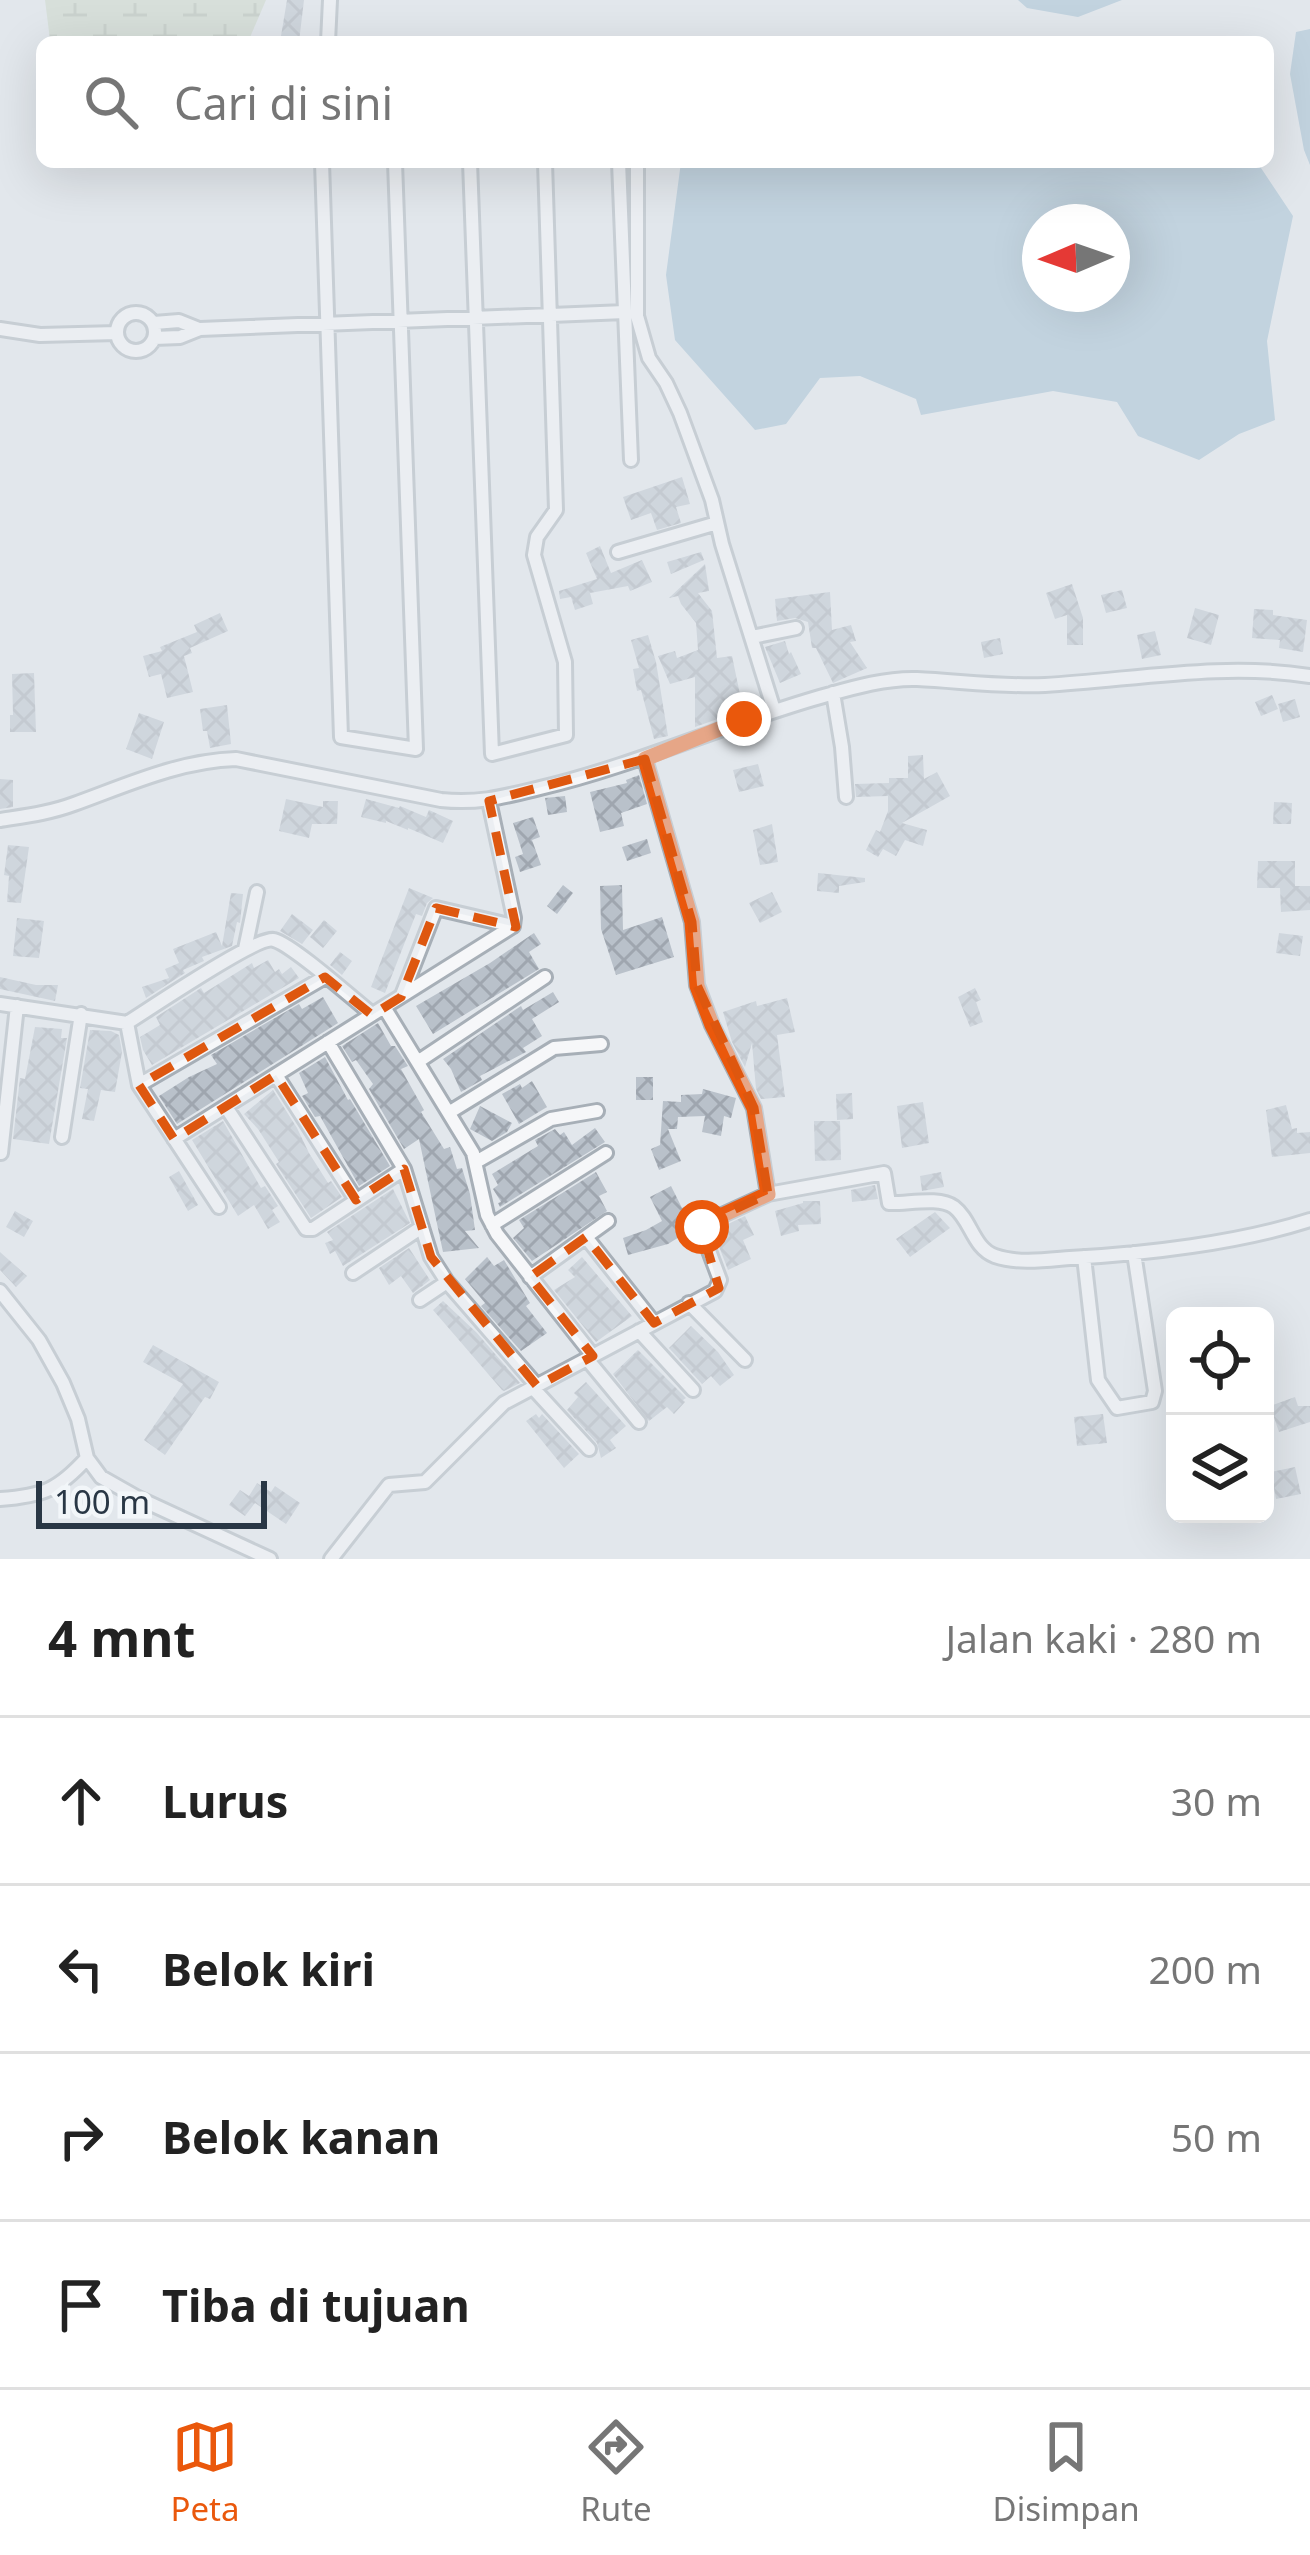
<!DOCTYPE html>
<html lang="id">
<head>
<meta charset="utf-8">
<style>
  :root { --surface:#fff; --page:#f2f2f2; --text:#222; --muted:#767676; --line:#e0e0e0; --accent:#ea580c }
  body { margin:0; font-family:"Noto Sans",sans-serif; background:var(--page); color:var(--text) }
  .controls { position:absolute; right:36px; bottom:36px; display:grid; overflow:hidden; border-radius:18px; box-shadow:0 12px 48px #0002 }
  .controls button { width:108px; height:108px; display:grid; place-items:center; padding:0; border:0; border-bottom:3px solid var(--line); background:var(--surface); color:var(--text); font:60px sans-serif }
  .compass { position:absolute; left:1022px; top:204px; width:108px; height:108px; border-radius:50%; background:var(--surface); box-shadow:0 12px 48px #0002; rotate:268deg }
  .scale { position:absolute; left:36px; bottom:30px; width:231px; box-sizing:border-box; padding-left:12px; border:6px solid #293745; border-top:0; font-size:33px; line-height:42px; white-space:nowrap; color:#293745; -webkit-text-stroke:9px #f2f6f9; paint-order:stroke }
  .stop { position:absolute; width:36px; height:36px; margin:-27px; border:9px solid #ea580c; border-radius:50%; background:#fff }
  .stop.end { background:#ea580c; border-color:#fff; box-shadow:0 3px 12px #0008 }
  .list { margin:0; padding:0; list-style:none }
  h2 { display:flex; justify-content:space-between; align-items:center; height:156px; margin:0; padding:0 48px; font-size:51px }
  h2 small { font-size:39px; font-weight:400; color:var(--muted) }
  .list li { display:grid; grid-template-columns:78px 1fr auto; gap:36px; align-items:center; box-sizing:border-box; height:168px; padding:0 48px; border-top:3px solid var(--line) }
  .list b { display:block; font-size:45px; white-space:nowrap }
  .list em { font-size:39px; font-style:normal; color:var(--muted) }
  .icon { flex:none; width:66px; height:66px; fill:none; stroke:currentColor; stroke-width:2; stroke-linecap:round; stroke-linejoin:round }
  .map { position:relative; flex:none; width:1310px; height:1559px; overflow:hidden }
  .search { position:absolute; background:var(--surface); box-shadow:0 12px 48px #0002; left:36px; right:36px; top:36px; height:132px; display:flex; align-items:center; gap:30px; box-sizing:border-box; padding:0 42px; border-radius:18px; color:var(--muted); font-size:45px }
  .sheet { height:828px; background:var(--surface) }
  nav { display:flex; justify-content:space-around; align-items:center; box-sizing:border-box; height:168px; border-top:3px solid var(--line); background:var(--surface); font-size:33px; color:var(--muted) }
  nav a { display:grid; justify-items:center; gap:6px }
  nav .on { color:var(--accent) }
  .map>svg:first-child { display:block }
</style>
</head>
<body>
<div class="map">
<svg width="1310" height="1559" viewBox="0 0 1310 1559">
  <defs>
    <pattern id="wetland-marsh" width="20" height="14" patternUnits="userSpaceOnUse" patternTransform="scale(3)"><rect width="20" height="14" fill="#cad6c3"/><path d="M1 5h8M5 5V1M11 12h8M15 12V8" fill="none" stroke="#aeb8a9"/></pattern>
    <pattern id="building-cross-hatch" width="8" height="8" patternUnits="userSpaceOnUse" patternTransform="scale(3)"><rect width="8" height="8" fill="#b9c1ca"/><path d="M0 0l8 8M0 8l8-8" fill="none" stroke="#9fa6af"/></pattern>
  </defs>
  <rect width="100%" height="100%" fill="#e2e7ec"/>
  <!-- wetland -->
  <path fill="url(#wetland-marsh)" d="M45,0H266L248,42H59L50,40Z"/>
  <!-- water -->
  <path fill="#9bbace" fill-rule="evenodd" d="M1018,0H1122L1078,17L1027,8Z
    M1310,29V165L1304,150L1290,74L1296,32Z
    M681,162H1257L1293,216L1267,341L1275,420L1239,434L1199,460L1138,436L1117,402L1053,391L921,415L916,399L860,376L820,378L786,424L755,430L675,340L666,275ZM1040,222H1112V294H1040Z"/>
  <!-- building -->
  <path fill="url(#building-cross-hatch)" d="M287,0H304L299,42H280Z
    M682,477L690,504L676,507L681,523L657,530L651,513L631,520L623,497Z
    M600,546L611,573L642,560L652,582L630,591L628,586L590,593L593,604L575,610L571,597L560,599L559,591L597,579L586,553Z
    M701,552L704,560L671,574L667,562Z
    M705,564L709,591L698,593L712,611L717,658L732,656L742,704L727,707L729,715L695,727V677L670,684L658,656L675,651L677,658L698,650L696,623L681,604L678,596L669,598Z
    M1072,584L1083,618V645H1067V615L1055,619L1046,593Z
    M1122,590L1127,608L1106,613L1101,595Z
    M830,592L832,630L851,625L856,641L850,642L867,668L833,683L816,648H812L808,622L795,618L777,621L775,599Z
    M1195,608L1219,615L1211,645L1187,638Z
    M1254,609L1273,610V615L1307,620L1303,652L1279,648L1280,640L1252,638Z
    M220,613L228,631L190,648L192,653L184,656L193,692L167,698L161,674L149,677L143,656L162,651L160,647L197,632L194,625Z
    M1155,631L1161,655L1142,659L1137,635Z
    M648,635L656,662L668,736L654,739L641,690L637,691L633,669L639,668L631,640Z
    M1000,638L1003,654L984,658L981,642Z
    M785,641L789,654L791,652L801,674L780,683L765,647Z
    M34,673L36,732H10V715H13L12,674Z
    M1272,695L1278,709L1261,716L1255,702Z
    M1295,699L1300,717L1283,722L1278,704Z
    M227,705L231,744L210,748L207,731H203L200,709Z
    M139,713L164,722L152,759L126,749Z
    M923,755L924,779L937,772L950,796L902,823L927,830L923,846L905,840L896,856L883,849L878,857L866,850L876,830L880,832L888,811V796L856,797L855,784L889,783V778H908V756Z
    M758,764L764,786L739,792L733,770Z
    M639,775L647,804L621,813L624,826L600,832L590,792L627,783L626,780Z
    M0,779L13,780V807L0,809Z
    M565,796L567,812L548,815L545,798Z
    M286,799L323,807V801H338L337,824H312L309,838L279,831Z
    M366,799L399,808L400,806L426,817L429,810L453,821L443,843L408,828V830L386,821V823L361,817Z
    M1274,802L1292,803L1291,824H1273Z
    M533,817L540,837L532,840L541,865L520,872L515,857L523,854L513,823Z
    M772,824L778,862L760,865L753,830Z
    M647,839L651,853L627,861L622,847Z
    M8,845L29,847L21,903L7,902L9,876L4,875Z
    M1258,861H1295V886H1310V910L1281,912L1280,888H1257Z
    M818,873L865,878V882L839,886V893L817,891Z
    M563,885L573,893L557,914L547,906Z
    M622,885L623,930L662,917L674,957L616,975L601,929L600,886Z
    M409,888L433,898L427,903L422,916L416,914L385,993L371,987Z
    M772,892L782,912L760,923L749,903Z
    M231,893L243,894L240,923L237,922L232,946L202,957L204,961L183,970L185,973L146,998L142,987L169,978L165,969L179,963L173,949L216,932L222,946Z
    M292,914L313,930L302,944L280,931Z
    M17,918L44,921L39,958L13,956Z
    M324,920L337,931L323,948L310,937Z
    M534,933L541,944L529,952L539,969L433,1034L416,1006L490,963Z
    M1279,933L1303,936L1300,956L1276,953Z
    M340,952L352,961L342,975L330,965Z
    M268,960L275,972L279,969L282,974L291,967L299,978L152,1065L143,1050L140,1037L160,1025L156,1017L201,988L204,993L252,963L254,968Z
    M0,977L36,985H58L55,1001L0,989Z
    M975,988L981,1000L976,1002L983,1022L970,1027L958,997Z
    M553,992L559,1002L532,1019L542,1036L523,1048L526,1052L480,1076L482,1080L461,1092L451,1069L443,1059L521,1006L523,1010Z
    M323,997L338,1023L177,1124L159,1096L189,1077L217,1064L211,1055L299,1004L302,1009Z
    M787,998L795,1032L777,1035L785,1097L761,1099L756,1089L752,1043L745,1067L732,1042L723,1012L756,1001L757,1006Z
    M378,1023L391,1046H395L408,1066L401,1069L424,1110L421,1112L444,1149L450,1147L457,1169L462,1168L470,1194L475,1230L465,1231L479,1248L443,1252L419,1139L404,1149L369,1089L373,1084L356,1060L352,1062L342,1046Z
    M35,1027L62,1029L61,1038H67L49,1144L13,1139L20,1078L25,1079Z
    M90,1030L111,1031L119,1035L122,1052L115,1092L101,1090L94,1121L82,1119L88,1089L80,1088Z
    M325,1057L348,1100L350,1099L390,1166L359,1186L320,1116L315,1117L302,1096L308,1093L299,1073Z
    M636,1077H653V1100H636Z
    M532,1081L547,1107L519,1124L502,1094L520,1084L522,1088Z
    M703,1089L736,1098L731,1118L724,1116L721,1136L702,1132L705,1116L678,1117L677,1129H668L681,1161L659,1170L651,1149L660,1145L663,1101L681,1102V1095L702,1094Z
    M273,1090L297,1128L309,1153L328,1183L331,1181L342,1197L311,1218L276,1164L279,1162L258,1129L244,1114Z
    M852,1093L853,1119L837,1120L836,1094Z
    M923,1102L929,1143L902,1148L897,1106Z
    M1286,1105L1292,1129L1297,1128V1133L1310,1132V1153L1272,1157L1266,1110Z
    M480,1106L512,1123L507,1132L492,1141L470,1129Z
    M223,1121L261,1188L265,1186L278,1206L272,1210L280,1222L268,1229L254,1205L238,1216L192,1140Z
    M814,1121H840L841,1160L815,1161Z
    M595,1128L605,1142L500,1207L498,1203L501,1202L493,1189L498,1185L492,1174L538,1146L535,1140L555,1129L560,1135L564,1132L572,1145Z
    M179,1171L198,1205L188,1211L169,1177Z
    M596,1172L607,1192L599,1196L607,1211L532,1261L513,1238L524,1228L519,1220Z
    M941,1172L944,1187L922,1191L920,1176Z
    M875,1185L878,1199L852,1202L851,1190Z
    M671,1186L682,1208L686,1206L694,1219L692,1229L668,1244L628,1255L623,1238L646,1230L662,1221L650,1197Z
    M393,1189L410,1223L343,1266L335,1251L330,1254L325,1243L333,1240L327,1232Z
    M803,1201H820L821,1224L798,1225L799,1231L781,1236L775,1211L803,1203Z
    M15,1211L33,1221L24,1237L6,1227Z
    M935,1212L950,1228L910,1257L896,1239Z
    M745,1216L754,1235L743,1240L751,1259L728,1270L713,1231Z
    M409,1248L430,1280L413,1293L401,1276L389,1285L379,1268Z
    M0,1252L27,1276L16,1287L0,1270Z
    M487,1257L494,1266L504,1260L530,1303L526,1306L547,1333L521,1351L481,1306L485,1303L465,1279Z
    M582,1257L632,1316L596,1342L554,1290L575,1277L568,1270Z
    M443,1301L477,1333L520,1383L504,1391L502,1390L433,1310Z
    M691,1326L718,1352L734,1375L720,1386L711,1376L702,1384L669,1348Z
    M153,1345L219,1382L210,1399L205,1397L165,1455L144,1440L183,1384L143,1362Z
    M638,1350L686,1398L683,1400L685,1402L674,1414L667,1407L649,1421L613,1374Z
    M586,1382L626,1426L610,1440L616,1448L601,1458L597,1443L567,1410L578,1397L574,1393Z
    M1295,1397L1298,1406H1310V1422L1279,1432L1270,1406Z
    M536,1414L539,1418L542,1414L579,1454L564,1468L526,1421Z
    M1103,1414L1107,1443L1077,1446L1074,1417Z
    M1295,1467L1301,1494L1276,1499L1271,1472Z
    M257,1483L271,1492L275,1486L300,1503L286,1524L255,1503L245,1516L229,1505L240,1490L249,1496Z"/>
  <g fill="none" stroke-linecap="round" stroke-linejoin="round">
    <!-- street casing -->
    <g stroke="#a7afb7" stroke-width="18">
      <path id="street" d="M328,42L330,0
        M322,162L341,737L416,749L395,162
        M470,162L492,754L566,735L565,662L534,555L537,537L556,510L545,162
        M619,162L631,460
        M637,162V316L649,358L666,383L680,413L712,500L722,544L774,710
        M117 332a19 19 0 1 1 38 0a19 19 0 1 1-38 0Z
        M154,323L179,321L199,329
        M0,329L40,335L117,333
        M154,338L180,337L200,329L625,312
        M618,552L717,523
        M752,637L796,628
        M833,693L842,747L846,797
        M645,759L692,922L697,985L712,1025L754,1108L768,1194
        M0,820C25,816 50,813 74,804C127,785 178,761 236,759L441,800C478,804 503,797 540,788C638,765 729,722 827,695C855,687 887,678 917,679C960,681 1002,687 1045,685C1132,680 1223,662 1310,676
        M245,949L257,892
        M402,995L436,908L513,926
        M0,1004L127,1023C148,1010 258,935 274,940C293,945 353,999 372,1014
        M384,1007L473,1153L487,1215L497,1234L593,1356
        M127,1023L139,1085L219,1207
        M328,1042L404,1169L431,1257L447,1282L537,1386
        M419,1061L545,977
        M276,1075L356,1200
        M139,1085L325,977
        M226,1107L306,1229H313L404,1169
        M450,1112L554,1048L601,1044
        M62,1137L81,1014
        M174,1139L513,926L514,918L489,801
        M1,1153L17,1006
        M476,1162L551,1119L597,1111
        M492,1225L606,1153
        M586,1237L654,1323
        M1084,1257L1098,1380L1117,1408L1152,1402L1155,1391L1134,1253
        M353,1273L422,1227
        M530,1277L608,1221
        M0,1291L39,1340L63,1383L78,1419L87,1458L101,1477L138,1498L270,1559
        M420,1300L447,1282
        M689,1303L745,1360
        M639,1331L693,1390
        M587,1359L639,1422
        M533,1388L589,1449
        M0,1499C43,1496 58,1490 87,1458
        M331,1559L389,1485L425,1482L504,1403L715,1291L720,1280L702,1232L703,1224L768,1194L884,1173L889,1203C907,1204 939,1196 954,1207C971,1220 973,1248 995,1256C1018,1264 1046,1260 1070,1258C1145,1254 1239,1243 1310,1220"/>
    </g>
    <!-- street -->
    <use href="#street" stroke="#f6f7f9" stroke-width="12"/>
  </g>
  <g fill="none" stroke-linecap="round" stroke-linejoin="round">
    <!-- route -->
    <path stroke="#ea580c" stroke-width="15" d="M702,1227L703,1224L768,1194L754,1108L712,1025L697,986L692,922L645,759L744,719"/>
  </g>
  <!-- marked area -->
  <path d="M0 0H1310V1559H0ZM645,759L692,922L697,985L754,1108L768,1194L700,1225L719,1288L654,1323L586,1237L530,1277L593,1356L537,1386L431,1257L404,1169L356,1200L276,1075L174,1139L139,1085L325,977L372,1015L401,997L436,908L516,927L489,801Z" fill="#e2e7ec" fill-opacity=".55" fill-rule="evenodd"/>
  <path fill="none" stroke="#de570f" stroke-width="9" stroke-dasharray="24 15" stroke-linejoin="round" d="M645,759L692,922L697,985L754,1108L768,1194L700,1225L719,1288L654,1323L586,1237L530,1277L593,1356L537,1386L431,1257L404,1169L356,1200L276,1075L174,1139L139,1085L325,977L372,1015L401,997L436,908L516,927L489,801Z"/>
</svg>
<div class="controls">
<button><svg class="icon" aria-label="locate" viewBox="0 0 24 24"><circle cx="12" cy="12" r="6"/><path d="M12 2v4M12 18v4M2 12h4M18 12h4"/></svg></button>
<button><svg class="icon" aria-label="layers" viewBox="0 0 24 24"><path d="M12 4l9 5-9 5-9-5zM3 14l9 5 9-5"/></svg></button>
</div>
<svg class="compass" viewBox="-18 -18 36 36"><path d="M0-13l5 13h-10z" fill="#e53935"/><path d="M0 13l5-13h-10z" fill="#767676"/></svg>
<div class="scale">100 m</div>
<div class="stop" style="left:702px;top:1227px"></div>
<div class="stop end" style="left:744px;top:719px"></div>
<div class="search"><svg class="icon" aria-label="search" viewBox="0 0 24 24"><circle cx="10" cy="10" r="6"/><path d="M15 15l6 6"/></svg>Cari di sini</div>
</div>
<section class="sheet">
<h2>4 mnt<small>Jalan kaki · 280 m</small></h2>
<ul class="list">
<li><svg class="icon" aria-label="ahead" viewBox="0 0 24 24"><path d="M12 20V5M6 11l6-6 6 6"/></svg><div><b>Lurus</b></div><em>30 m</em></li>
<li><svg class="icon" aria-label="left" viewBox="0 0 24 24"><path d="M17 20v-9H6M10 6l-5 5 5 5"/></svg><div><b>Belok kiri</b></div><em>200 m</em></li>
<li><svg class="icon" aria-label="right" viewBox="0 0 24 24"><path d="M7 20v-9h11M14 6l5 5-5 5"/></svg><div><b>Belok kanan</b></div><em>50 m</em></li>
<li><svg class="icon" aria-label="arrive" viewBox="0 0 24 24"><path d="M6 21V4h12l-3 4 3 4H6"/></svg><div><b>Tiba di tujuan</b></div></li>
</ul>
</section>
<nav>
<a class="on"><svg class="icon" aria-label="map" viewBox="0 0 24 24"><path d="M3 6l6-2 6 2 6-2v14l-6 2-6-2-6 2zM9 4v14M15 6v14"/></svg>Peta</a>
<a><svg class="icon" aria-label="directions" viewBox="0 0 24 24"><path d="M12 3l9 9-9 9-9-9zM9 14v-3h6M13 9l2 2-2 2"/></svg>Rute</a>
<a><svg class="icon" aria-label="saved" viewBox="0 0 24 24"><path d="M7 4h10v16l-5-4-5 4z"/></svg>Disimpan</a>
</nav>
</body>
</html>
